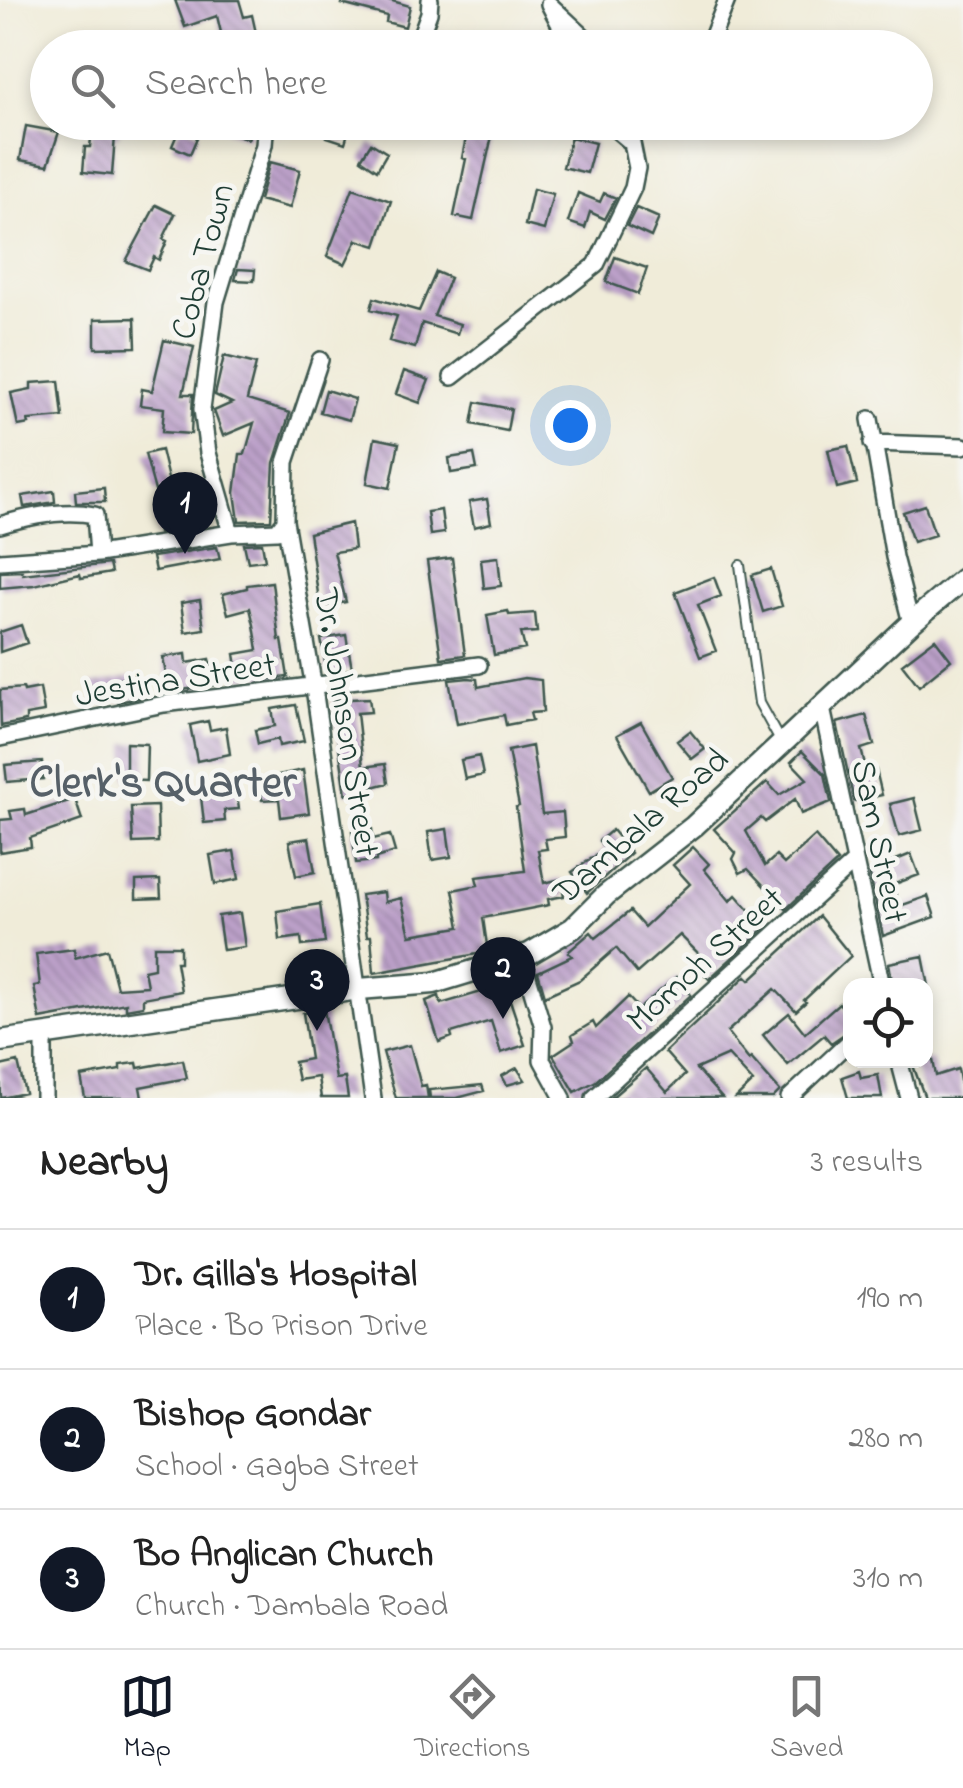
<!DOCTYPE html>
<html lang="en">
<head>
<meta charset="utf-8">
<style>
  :root { --surface:#fff; --page:#f6f6f6; --text:#222; --muted:#767676; --line:#e0e0e0; --accent:#111827 }
  body { margin:0; font-family:"Indie Flower",sans-serif; background:var(--page); color:var(--text) }
  .controls { position:absolute; right:30px; bottom:30px; display:grid; overflow:hidden; border-radius:20px; box-shadow:0 5px 15px #0003 }
  .controls button { width:90px; height:90px; display:grid; place-items:center; padding:0; border:0; border-bottom:2px solid var(--line); background:var(--surface); color:var(--text); font:50px sans-serif }
  .you { position:absolute; left:570px; top:425px; width:35px; height:35px; margin:-25px; border:8px solid #fff; border-radius:50%; background:#1a73e8; box-shadow:0 0 0 15px #1a73e833 }
  .badge { display:grid; place-items:center; width:65px; height:65px; border-radius:50%; background:var(--accent); color:#fff; font-size:32px; font-weight:700 }
  .pin { position:absolute; translate:-50% -82px; filter:drop-shadow(0 2px 5px #0008) }
  .pin::after { content:''; position:absolute; top:52px; width:35px; height:30px; background:inherit; clip-path:polygon(0 0,100% 0,50% 100%) }
  .list { margin:0; padding:0; list-style:none }
  h2 { display:flex; justify-content:space-between; align-items:center; height:130px; margin:0; padding:0 40px; font-size:42px }
  h2 small { font-size:32px; font-weight:400; color:var(--muted) }
  .list li { display:grid; grid-template-columns:65px 1fr auto; gap:30px; align-items:center; box-sizing:border-box; height:140px; padding:0 40px; border-top:2px solid var(--line) }
  .list b { display:block; font-size:38px; white-space:nowrap }
  .list p { margin:0; font-size:32px; white-space:nowrap; color:var(--muted) }
  .list em { font-size:32px; font-style:normal; color:var(--muted) }
  .icon { flex:none; width:55px; height:55px; fill:none; stroke:currentColor; stroke-width:2; stroke-linecap:round; stroke-linejoin:round }
  .map { position:relative; flex:none; width:963px; height:1098px; overflow:hidden }
  .search { position:absolute; background:var(--surface); box-shadow:0 5px 15px #0003; left:30px; right:30px; top:30px; height:110px; display:flex; align-items:center; gap:25px; box-sizing:border-box; padding:0 35px; border-radius:55px; color:var(--muted); font-size:38px }
  .sheet { height:550px; background:var(--surface) }
  nav { display:flex; justify-content:space-around; align-items:center; box-sizing:border-box; height:140px; border-top:2px solid var(--line); background:var(--surface); font-size:28px; color:var(--muted) }
  nav a { display:grid; justify-items:center; gap:5px }
  nav .on { color:var(--accent) }
  .map>svg:first-child { display:block }
</style>
</head>
<body>
<div class="map">
<svg width="963" height="1098" viewBox="0 0 963 1098">
  <defs>
    <pattern id="building-back-hatch" width="6" height="6" patternUnits="userSpaceOnUse" patternTransform="scale(2.5)"><rect width="6" height="6" fill="#bca0c9"/><path d="M-1 5l2 2M0 0l6 6M5-1l2 2" fill="none" stroke="#9884a4"/></pattern>
  </defs>
  <rect width="100%" height="100%" fill="#f6f6f2"/>
  <filter id="ink" filterUnits="userSpaceOnUse"><feTurbulence type="fractalNoise" baseFrequency=".01" numOctaves="2"/><feDisplacementMap in="SourceGraphic" scale="20" xChannelSelector="R" yChannelSelector="G"/><feConvolveMatrix kernelMatrix="1 2 1 2 8 2 1 2 1" color-interpolation-filters="sRGB"/></filter>
  <filter id="wash" filterUnits="userSpaceOnUse"><feTurbulence type="fractalNoise" baseFrequency=".0048" numOctaves="4" result="noise"/><feDisplacementMap in="SourceGraphic" scale="40" xChannelSelector="R" yChannelSelector="G"/><feGaussianBlur stdDeviation="2.25" result="paint"/><feColorMatrix in="noise" values="0 0 0 0 0 0 0 0 0 0 0 0 0 0 0 0 0 1.4 0 .05"/><feComposite in="paint" operator="in"/></filter>
  <g filter="url(#wash)">
    <rect width="100%" height="100%" fill="#f0ecd9"/>
    <g id="blocks">
      <!-- building -->
      <path fill="url(#building-back-hatch)" d="M175,0H239L244,17L252,15L256,33L223,41L217,16L185,27Z
        M343,0H389L410,6L405,27L386,22L387,16L342,4Z
        M93,122H120L119,136H115L112,175L83,172L85,147H90Z
        M205,122H254L248,139Z
        M331,122H351L345,143L327,137Z
        M469,122L494,127L473,220L454,216L466,159L462,158Z
        M181,125L199,133L190,154L172,146Z
        M26,126L59,132L48,165L20,160Z
        M571,137L595,143L587,173L563,167Z
        M371,143L387,153L377,170L361,159Z
        M270,162L300,170L290,208L259,200Z
        M353,188L391,201L376,246L357,240L345,264L327,256Z
        M533,189L553,194L544,230L525,225Z
        M578,193L600,202L604,193L616,198L605,219L590,212L585,228L568,222Z
        M156,205L175,214L163,239L167,241L159,260L154,257L148,270L126,261Z
        M636,208L659,218L651,237L627,226Z
        M615,257L647,268L638,294L606,282Z
        M238,269L255,270L254,281L235,280Z
        M436,272L450,278L434,316L460,324L457,334L422,323L415,348L389,341L397,316L371,309L374,298L419,311Z
        M135,318L136,347L95,348V319Z
        M164,340L194,347L183,394H193L191,434L162,432L164,408L140,405L142,389L152,391Z
        M224,356L256,364L247,400L290,413L274,463L271,520L239,521L235,493L240,454H245L254,423L223,436L214,411L232,403L215,395Z
        M404,371L429,380L420,403L396,394Z
        M59,381L63,417L28,420L29,424L18,426L11,393L31,389V383Z
        M326,390L355,399L349,420L320,412Z
        M476,402L511,409L507,431L472,424Z
        M375,438L399,443L390,488L367,483Z
        M848,446L857,483L837,488L828,450Z
        M161,450L170,487L155,491L145,454Z
        M474,454L477,469L451,473L449,458Z
        M104,488L105,502H76L75,491Z
        M54,491L55,502L24,507L22,496Z
        M487,499L491,523L474,527L469,502Z
        M925,505L935,535L913,542L903,512Z
        M441,510L444,533L430,535L427,512Z
        M174,511L178,530L158,533L154,515Z
        M351,523L354,549L334,552L346,602L320,607L309,533Z
        M262,543L265,560L248,562L244,544Z
        M217,547L220,559L155,571L152,557Z
        M498,557L501,586L484,588L481,559Z
        M452,558L465,655L441,658L427,561Z
        M109,564L111,573L81,578L80,574L34,585L0,588V572L22,571L23,574Z
        M771,569L782,606L763,612L752,575Z
        M714,577L721,596L698,605L716,651L700,657L675,592Z
        M272,582L279,640H282L288,677L262,680V675L239,679L235,654L258,650L254,625L250,608L228,614L223,594L247,588V585Z
        M200,600L204,629L185,632L181,603Z
        M508,611L509,615L535,613L537,632L521,633L525,649L494,655L487,615Z
        M21,625L27,643L0,652V632Z
        M346,635L352,669L327,673L321,639Z
        M935,639L951,660L919,686L902,664Z
        M186,654L187,663L210,659L215,685L169,692L163,657Z
        M135,676L139,698L118,702L116,695L94,701L89,685Z
        M469,678L477,679L478,687L524,678L541,680L543,712L530,713L532,720L506,725L504,715L457,724L449,680Z
        M23,688L24,691L40,688L44,712L26,715V721L1,726L0,690Z
        M369,698L371,712L357,713L363,767L385,764L388,783L346,794L332,700Z
        M296,705L304,741L279,746L278,739L258,744L255,730L275,726L272,709Z
        M866,715L874,745L861,749L867,772L876,770L882,795L854,801L837,723Z
        M208,721L210,730L226,727L230,754L197,761L190,725Z
        M641,722L672,777L649,791L617,735Z
        M690,731L705,749L692,759L677,741Z
        M126,743L147,744L146,781L126,780Z
        M532,746L542,814L563,812L565,837L545,839L547,849L538,850L544,883L561,879L564,896L548,899L549,905L483,918L488,952L374,973L371,936H367L361,895L384,892L385,902L401,898L410,935L460,927L453,890L478,885L476,877L525,871L516,807L519,806L508,751Z
        M802,751L825,774L831,802L801,814L795,799L765,822L761,818L746,831L765,866L776,856L784,864L815,836L837,862L786,909L748,869L740,873L733,859L736,853L714,829L767,782L779,795L807,779L791,762Z
        M479,756L483,775L465,779L461,760Z
        M42,762L43,779L7,782L5,765Z
        M303,770L309,813L281,817L279,799L262,800L259,779Z
        M220,786L221,790L236,789L239,809L224,810L225,821L204,823L200,788Z
        M914,798L922,830L899,836L890,804Z
        M75,799L82,820L30,838L31,847L0,852V820L12,819L10,811L25,809L26,815Z
        M157,806L158,842L133,843L131,807Z
        M372,829L373,839L390,835L395,852L376,858V861L356,863L352,831Z
        M447,829L451,857L432,860L428,832Z
        M612,830L631,853L587,893L572,872L605,849L599,841Z
        M309,838L315,872L296,876L289,841Z
        M693,847L709,864L704,869L730,901L736,895L765,928L709,979L692,961L699,954L680,935L637,973L616,948L580,980L545,996L538,972L572,956L568,952L591,932L596,938L630,911L644,927L690,884L673,865Z
        M234,851L239,879L215,884L210,855Z
        M911,854L919,875L892,885L900,906L928,896L935,917L883,936L869,871Z
        M160,880L161,898L136,899V881Z
        M320,904L325,943L302,946L301,937L280,940L277,911Z
        M240,913L245,947L223,950L218,916Z
        M819,916L851,956L804,1000L806,1002L796,1011L775,989L727,1032L749,1060L751,1058L780,1091L773,1098H736L753,1082L728,1055L696,1069L722,1098H611L646,1068L667,1092L685,1075L665,1052L746,976L750,980Z
        M154,946H180V962H176L181,991L143,998V1006L126,1009V1003L40,1019L34,986L40,985L36,954L74,949L75,958L107,949L117,988L147,986L144,970L154,968Z
        M923,956L929,986H893L889,963Z
        M676,977L691,995L596,1081L575,1092L553,1055L574,1041L572,1035L593,1022L596,1028L628,997L639,1009Z
        M505,985L525,1045L501,1053L491,1021L451,1033L452,1037L439,1042L426,1001L439,996L441,1004Z
        M839,1003L850,1017V1030L831,1043L824,1035L788,1065L763,1035L789,1013L805,1033Z
        M324,1010L336,1079L345,1078L348,1098H321L318,1077L298,1080L294,1062L310,1059L303,1013Z
        M410,1045L421,1086L426,1085L428,1098H396L383,1052Z
        M183,1060L187,1078L140,1087L142,1098H85L81,1077L120,1070V1065L137,1063L138,1068Z
        M911,1060H933L936,1076L958,1069L963,1098H925Z
        M18,1062L25,1093L1,1098L0,1066Z
        M517,1068L525,1080L507,1085L502,1076Z
        M859,1071L861,1078L878,1075L882,1098H848L842,1077Z
        M482,1085L484,1091L457,1098H430L429,1090Z"/>
    </g>
  </g>
  <g filter="url(#ink)">
    <use href="#blocks" fill-opacity="0" stroke="#3e574d" stroke-width="2.5"/>
    <g fill="none" stroke-linecap="round" stroke-linejoin="round">
      <!-- service casing -->
      <g stroke="#3e574d" stroke-width="12">
        <path id="service" d="M740,565L759,703L780,741"/>
      </g>
      <!-- minor casing -->
      <g stroke="#3e574d" stroke-width="20">
        <path id="minor" d="M275,48V47
          M416,48L429,13L430,0
          M572,48L549,4L596,48
          M708,48L727,0
          M386,126L387,122
          M320,360L286,462L285,521L314,688L373,1098
          M452,377L596,265L633,188L637,168L632,143L607,122
          M870,419L894,557L911,623
          M872,443L963,446
          M0,525C29,516 65,509 95,515L98,554
          M231,533L208,453L202,409L216,302L264,145L266,122
          M0,561L98,554L231,533L277,531L285,521
          M822,708L882,986
          M0,738L164,704L479,665
          M522,957L543,1027L542,1060L563,1098
          M899,1060L909,1098
          M44,1098V1033
          M594,1098L853,863
          M789,1098L850,1041"/>
      </g>
      <!-- tertiary casing -->
      <g stroke="#3e574d" stroke-width="25">
        <path id="tertiary" d="M0,1041L359,989L434,983L529,954L573,928L606,895L694,826L911,623L963,579"/>
      </g>
      <!-- service -->
      <use href="#service" stroke="#fff" stroke-width="8"/>
      <!-- minor -->
      <use href="#minor" stroke="#fff" stroke-width="15"/>
      <!-- tertiary -->
      <use href="#tertiary" stroke="#fff" stroke-width="20"/>
    </g>
  </g>
  <g text-anchor="middle" stroke-width="9" stroke-linejoin="round" paint-order="stroke">
    <!-- street labels -->
    <g font-size="35" fill="#1f3d34" stroke="#f6f6f2">
      <text transform="translate(201 261) rotate(-75)" y="12">Coba Town</text>
      <text transform="translate(175 678) rotate(-9)" y="12">Jestina Street</text>
      <text transform="translate(348 722) rotate(81)" y="12">Dr. Johnson Street</text>
      <text transform="translate(640 825) rotate(-41)" y="12">Dambala Road</text>
      <text transform="translate(881 841) rotate(78)" y="12">Sam Street</text>
      <text transform="translate(704 958) rotate(-42)" y="12">Momoh Street</text>
    </g>
    <!-- district labels -->
    <g font-size="45" font-weight="bold" fill="#566068" stroke="#f6f6f2">
      <text x="163" y="796">Clerk's Quarter</text>
    </g>
  </g>
</svg>
<div class="controls">
<button><svg class="icon" aria-label="locate" viewBox="0 0 24 24"><circle cx="12" cy="12" r="6"/><path d="M12 2v4M12 18v4M2 12h4M18 12h4"/></svg></button>
</div>
<div class="you"></div>
<div class="pin badge" style="left:185px;top:554px">1</div>
<div class="pin badge" style="left:503px;top:1019px">2</div>
<div class="pin badge" style="left:317px;top:1031px">3</div>
<div class="search"><svg class="icon" aria-label="search" viewBox="0 0 24 24"><circle cx="10" cy="10" r="6"/><path d="M15 15l6 6"/></svg>Search here</div>
</div>
<section class="sheet">
<h2>Nearby<small>3 results</small></h2>
<ul class="list">
<li><span class="badge">1</span><div><b>Dr. Gilla's Hospital</b><p>Place · Bo Prison Drive</p></div><em>190 m</em></li>
<li><span class="badge">2</span><div><b>Bishop Gondar</b><p>School · Gagba Street</p></div><em>280 m</em></li>
<li><span class="badge">3</span><div><b>Bo Anglican Church</b><p>Church · Dambala Road</p></div><em>310 m</em></li>
</ul>
</section>
<nav>
<a class="on"><svg class="icon" aria-label="map" viewBox="0 0 24 24"><path d="M3 6l6-2 6 2 6-2v14l-6 2-6-2-6 2zM9 4v14M15 6v14"/></svg>Map</a>
<a><svg class="icon" aria-label="directions" viewBox="0 0 24 24"><path d="M12 3l9 9-9 9-9-9zM9 14v-3h6M13 9l2 2-2 2"/></svg>Directions</a>
<a><svg class="icon" aria-label="saved" viewBox="0 0 24 24"><path d="M7 4h10v16l-5-4-5 4z"/></svg>Saved</a>
</nav>
</body>
</html>
